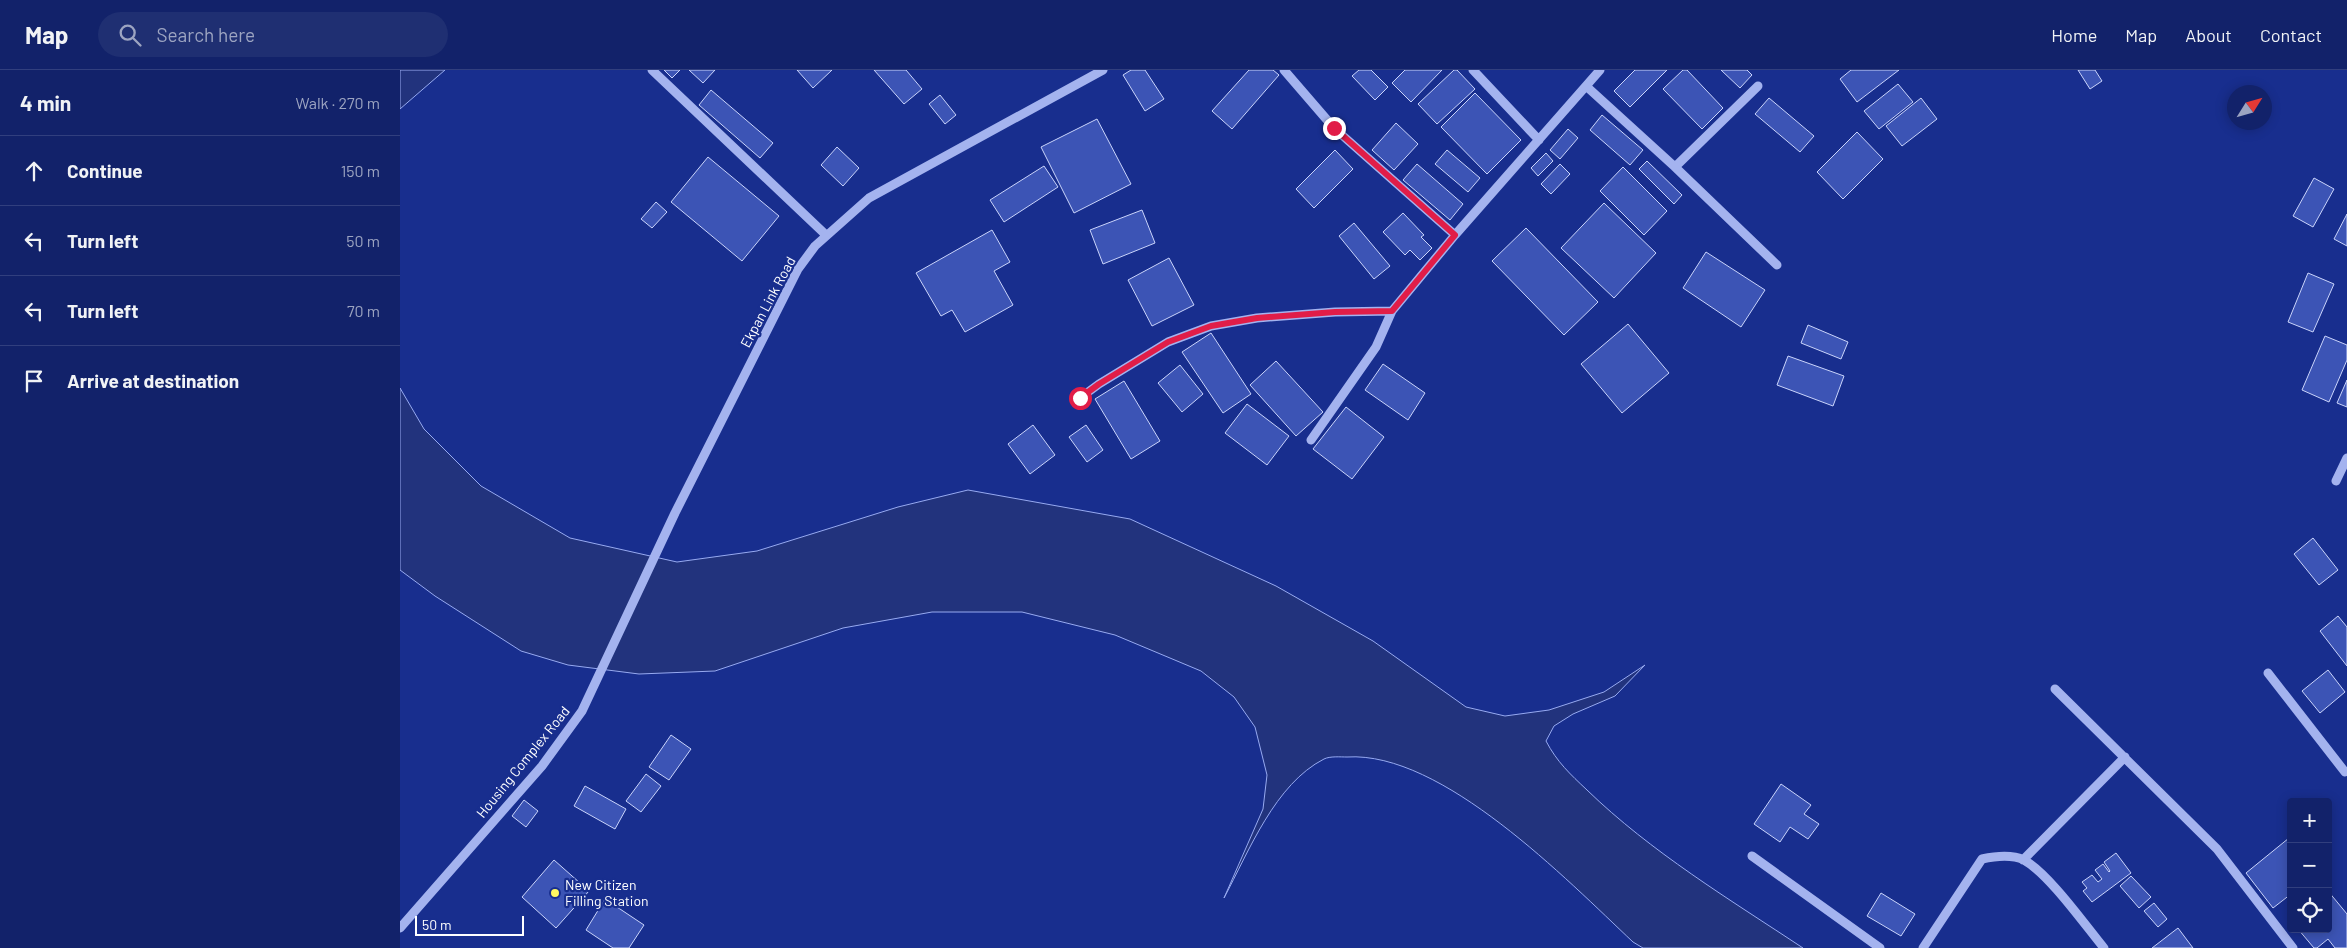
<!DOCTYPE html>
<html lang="en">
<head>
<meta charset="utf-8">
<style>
  :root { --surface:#12226a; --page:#1f2f72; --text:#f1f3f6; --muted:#9ca4c1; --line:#313f7e }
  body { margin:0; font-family:Barlow,sans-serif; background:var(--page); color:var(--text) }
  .controls { position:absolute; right:15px; bottom:15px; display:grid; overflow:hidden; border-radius:5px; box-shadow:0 2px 12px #0003 }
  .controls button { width:45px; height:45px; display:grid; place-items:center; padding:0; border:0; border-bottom:1px solid var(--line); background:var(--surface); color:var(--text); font:25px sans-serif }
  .compass { position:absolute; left:1827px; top:15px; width:45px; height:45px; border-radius:50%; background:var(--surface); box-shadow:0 2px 12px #0003; rotate:53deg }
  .scale { position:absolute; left:15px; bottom:12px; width:109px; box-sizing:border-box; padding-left:5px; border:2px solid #fff; border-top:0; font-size:14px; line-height:18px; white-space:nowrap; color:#fff; -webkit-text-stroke:4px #182e8e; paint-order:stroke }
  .stop { position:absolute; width:15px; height:15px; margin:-11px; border:4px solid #e11d48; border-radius:50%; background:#fff }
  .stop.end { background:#e11d48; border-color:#fff; box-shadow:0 1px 5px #0008 }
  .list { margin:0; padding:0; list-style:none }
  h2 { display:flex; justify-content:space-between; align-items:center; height:65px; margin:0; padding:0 20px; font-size:21px }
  h2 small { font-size:16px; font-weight:400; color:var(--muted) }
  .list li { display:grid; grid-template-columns:32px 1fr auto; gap:15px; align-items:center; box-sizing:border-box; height:70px; padding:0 20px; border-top:1px solid var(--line) }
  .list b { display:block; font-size:19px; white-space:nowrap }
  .list em { font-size:16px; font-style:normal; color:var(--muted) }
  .icon { flex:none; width:28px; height:28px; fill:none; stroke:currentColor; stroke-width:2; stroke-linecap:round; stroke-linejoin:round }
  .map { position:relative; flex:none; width:1947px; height:878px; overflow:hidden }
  header { display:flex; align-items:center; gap:30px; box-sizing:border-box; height:70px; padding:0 25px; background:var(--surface); border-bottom:1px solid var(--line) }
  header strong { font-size:24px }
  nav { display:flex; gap:28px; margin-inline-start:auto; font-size:18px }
  .search { width:350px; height:45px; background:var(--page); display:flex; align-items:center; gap:12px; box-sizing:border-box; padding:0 18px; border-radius:28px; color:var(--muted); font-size:19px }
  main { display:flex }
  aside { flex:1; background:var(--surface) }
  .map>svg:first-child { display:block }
</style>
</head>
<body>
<header>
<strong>Map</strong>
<div class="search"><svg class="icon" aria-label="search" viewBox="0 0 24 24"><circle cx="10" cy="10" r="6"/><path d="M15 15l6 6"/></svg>Search here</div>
<nav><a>Home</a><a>Map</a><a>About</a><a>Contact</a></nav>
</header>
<main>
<aside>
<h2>4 min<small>Walk · 270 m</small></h2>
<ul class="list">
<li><svg class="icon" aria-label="ahead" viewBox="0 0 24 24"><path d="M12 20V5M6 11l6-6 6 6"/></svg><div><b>Continue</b></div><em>150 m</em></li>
<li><svg class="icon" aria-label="left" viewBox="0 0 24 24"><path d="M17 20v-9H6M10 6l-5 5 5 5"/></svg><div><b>Turn left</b></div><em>50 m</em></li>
<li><svg class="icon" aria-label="left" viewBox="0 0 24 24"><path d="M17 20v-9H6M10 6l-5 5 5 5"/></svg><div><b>Turn left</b></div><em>70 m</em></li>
<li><svg class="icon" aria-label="arrive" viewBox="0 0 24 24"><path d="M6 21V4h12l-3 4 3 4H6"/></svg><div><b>Arrive at destination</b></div></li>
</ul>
</aside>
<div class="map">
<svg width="1947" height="878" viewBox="0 0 1947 878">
  <rect width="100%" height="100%" fill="#182e8e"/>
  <!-- water -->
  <path fill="#22337d" stroke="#97aaf1" d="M0,0H45L0,39Z
    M0,318L24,359L81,416L170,468L277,492L357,481L498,437L568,420L730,449L876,516L973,571L1066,637L1105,646L1149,640L1204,622L1245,595L1215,626L1173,644L1154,656L1146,671C1157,692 1170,704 1187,720C1251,782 1329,829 1403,878H1243L1233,872C1167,810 1042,681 947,687C940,687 930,686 924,689C875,714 849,781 824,828L863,739L867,705L855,657L834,627L801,601L715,565L622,542H532L443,558L315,601L239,604L168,595L121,581L35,526L0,500Z"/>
  <!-- building -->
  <path fill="#3c54b5" stroke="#cad4fb" d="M264,0H280L272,8Z
    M289,0H315L303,13Z
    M397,0H432L413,18Z
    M474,0H506L522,19L504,34Z
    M731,0H745L764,29L745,41L723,5Z
    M849,0H873L879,5L832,59L812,41Z
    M959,0H971L988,17L975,30L952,6Z
    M1005,0H1042L1011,32L992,13Z
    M1054,0H1057L1075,19L1037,54L1018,34Z
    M1235,0H1267L1230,37L1214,21Z
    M1283,0H1287L1323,38L1302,59L1263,19Z
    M1321,0H1347L1352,5L1340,18Z
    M1451,0H1499L1457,32L1440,9Z
    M1678,0H1695L1702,11L1690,19Z
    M1498,14L1513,32L1479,59L1464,41Z
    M311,20L373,73L360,88L299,35Z
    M1075,23L1121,70L1087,104L1041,57Z
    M540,25L556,45L545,54L529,34Z
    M1369,28L1414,66L1400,82L1355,44Z
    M1521,28L1537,49L1502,76L1486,56Z
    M1202,45L1243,80L1230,95L1190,60Z
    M697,49L731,114L674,143L641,77Z
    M996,53L1018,74L994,100L972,80Z
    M1168,59L1178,68L1160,89L1150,80Z
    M1457,62L1483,89L1443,129L1417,102Z
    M437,77L459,98L443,116L421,95Z
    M935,80L953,99L914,138L896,119Z
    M1047,80L1080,108L1068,122L1035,94Z
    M1146,83L1153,91L1138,106L1131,98Z
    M308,87L379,146L342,191L271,132Z
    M1247,91L1282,125L1274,134L1239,99Z
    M1017,94L1063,134L1050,150L1003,110Z
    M1160,94L1170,104L1151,124L1141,114Z
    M644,96L658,117L604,152L590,130Z
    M1223,97L1267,141L1244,165L1200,121Z
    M1914,108L1934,119L1913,157L1893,146Z
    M256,132L267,142L252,158L241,149Z
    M1204,133L1256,183L1214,228L1161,178Z
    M742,140L755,173L703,194L690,160Z
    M1003,143L1024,165L1021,167L1032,178L1020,190L1010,180L1005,185L983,162Z
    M1947,144V176L1934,169Z
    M954,153L990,196L974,209L939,166Z
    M1126,158L1198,232L1164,265L1092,191Z
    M592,160L610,192L594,201L613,235L565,262L552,240L541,246L516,203Z
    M1306,182L1365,220L1341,257L1283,218Z
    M769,188L794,235L752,256L728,210Z
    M1908,203L1934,214L1913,262L1888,252Z
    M1228,254L1269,303L1222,343L1181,294Z
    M1408,255L1448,272L1441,289L1401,273Z
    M811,263L851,324L823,343L782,282Z
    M1925,266L1947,275V290L1929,332L1902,320Z
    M1388,286L1444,306L1433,336L1377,315Z
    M876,291L923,342L896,366L850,315Z
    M983,294L1025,323L1008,350L965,320Z
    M780,295L803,324L782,342L758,313Z
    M1947,310V337L1937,333Z
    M724,311L760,371L731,389L695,329Z
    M847,334L889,366L867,395L825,363Z
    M946,337L984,367L952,409L913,379Z
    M633,355L655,385L630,404L608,374Z
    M686,355L703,380L687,392L669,367Z
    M1913,468L1938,500L1919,515L1894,484Z
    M1938,546L1947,557V596L1920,561Z
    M1928,600L1945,622L1920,643L1902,621Z
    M271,665L291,679L269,710L249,697Z
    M246,704L261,716L241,742L226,731Z
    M1381,714L1411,735L1404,744L1419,754L1408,769L1390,757L1380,772L1354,754Z
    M185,716L226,739L215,759L174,736Z
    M124,730L138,741L126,757L112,746Z
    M1889,768L1891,824L1873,838L1846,803Z
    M1716,783L1731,803L1692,832L1683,821L1687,818L1682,812L1692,805L1698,812L1702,809L1695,800L1703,794L1709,802L1710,801L1704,792Z
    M154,790L189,821L156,858L122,827Z
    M1731,806L1751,827L1739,838L1720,816Z
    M1928,821L1947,844V878H1935L1928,869L1917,878H1914L1898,859H1928Z
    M1481,823L1515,844L1501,866L1467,846Z
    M205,829L244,855L229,878H213L186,860Z
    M1754,833L1767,849L1758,857L1744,841Z
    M1778,858L1793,878H1752Z"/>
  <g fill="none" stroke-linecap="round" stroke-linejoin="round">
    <!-- minor -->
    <path stroke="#a4b3ef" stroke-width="9" d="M252,0L426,165
      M884,0L934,58L1055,165
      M1073,0L1139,70
      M1186,16L1275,97L1377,195
      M1275,97L1358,16
      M680,328L699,314L768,272L811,256L857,248L935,242L992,241
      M911,370L976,277L992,241L1055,165L1200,0
      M1936,411L1947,388
      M1868,603L1945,702
      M1655,619L1817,779L1893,878
      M1352,786L1480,878
      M1623,790L1725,687
      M0,858L142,696L182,641L275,443L398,199L415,176L469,128L703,0
      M1523,878L1582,789C1596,786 1611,784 1624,790C1649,804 1685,855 1704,878"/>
  </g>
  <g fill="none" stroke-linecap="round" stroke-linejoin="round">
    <!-- route -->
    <path stroke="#e11d48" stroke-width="6" d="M680,328L699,314L768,272L811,256L857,248L935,242L992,241L1055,165L934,58"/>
  </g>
  <!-- markers -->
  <circle fill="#fff862" stroke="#182e8e" stroke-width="2" cx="155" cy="823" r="5"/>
  <g text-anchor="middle" stroke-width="4.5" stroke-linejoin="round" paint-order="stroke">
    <!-- street labels -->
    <g font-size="14" fill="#fff" stroke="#182e8e">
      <text transform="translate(368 232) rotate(-62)" y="5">Ekpan Link Road</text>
      <text transform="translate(123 692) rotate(-51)" y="5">Housing Complex Road</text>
    </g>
    <!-- poi labels -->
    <g font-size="14" fill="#fff" stroke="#182e8e" text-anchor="start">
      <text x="165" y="820">New Citizen<tspan x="165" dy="16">Filling Station</tspan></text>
    </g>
  </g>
</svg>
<div class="controls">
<button>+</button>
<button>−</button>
<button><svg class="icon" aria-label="locate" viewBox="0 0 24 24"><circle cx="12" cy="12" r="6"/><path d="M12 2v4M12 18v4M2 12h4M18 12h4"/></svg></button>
</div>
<svg class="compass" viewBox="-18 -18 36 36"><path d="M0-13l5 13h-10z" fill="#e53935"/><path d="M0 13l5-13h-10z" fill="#9ca4c1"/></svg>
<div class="scale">50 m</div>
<div class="stop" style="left:680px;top:328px"></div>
<div class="stop end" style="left:934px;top:58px"></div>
</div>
</main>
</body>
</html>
